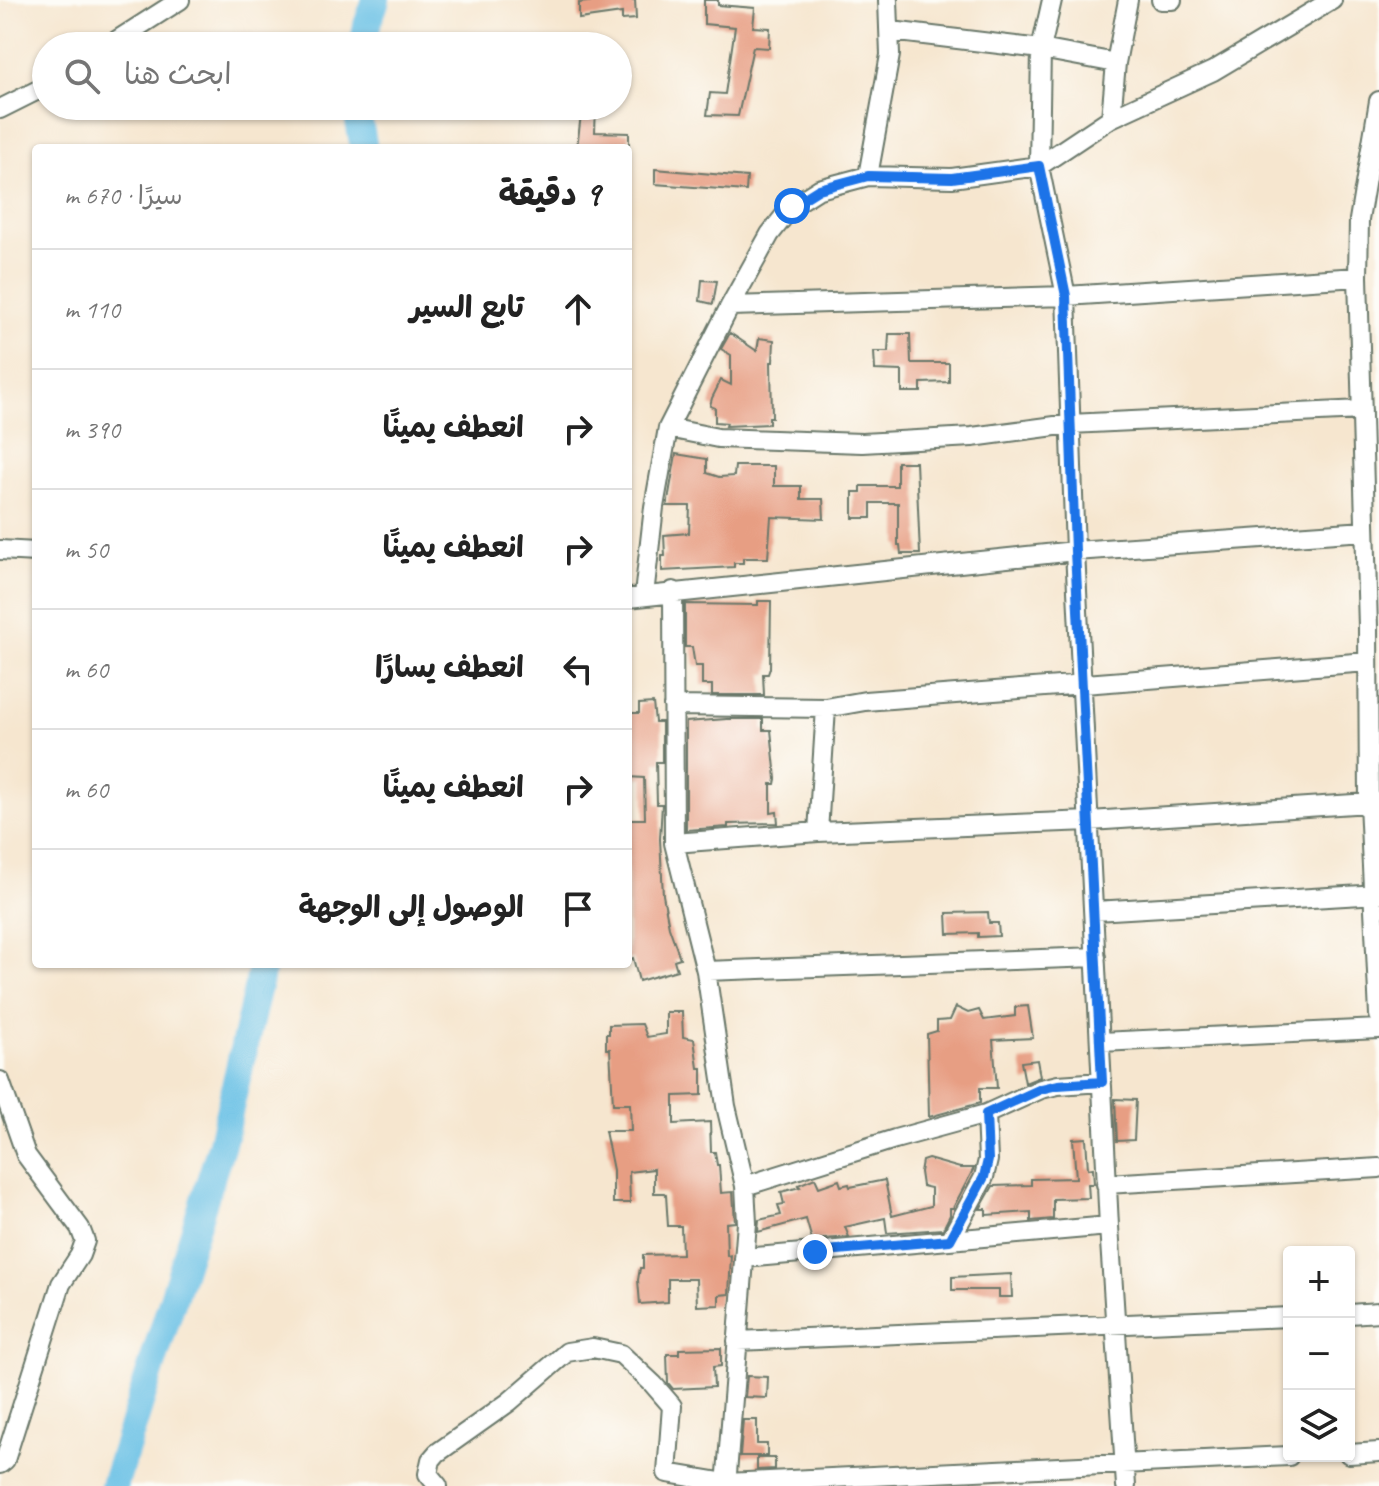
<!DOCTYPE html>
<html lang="ar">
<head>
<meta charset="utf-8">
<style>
  :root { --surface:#fff; --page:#f6f6f6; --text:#222; --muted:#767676; --line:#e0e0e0 }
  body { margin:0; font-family:Caveat,"Playpen Sans Arabic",sans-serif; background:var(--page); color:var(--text); direction:rtl }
  .controls { position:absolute; right:24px; bottom:24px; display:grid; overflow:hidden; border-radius:8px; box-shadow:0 2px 6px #0004 }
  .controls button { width:72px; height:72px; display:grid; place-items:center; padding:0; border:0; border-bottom:2px solid var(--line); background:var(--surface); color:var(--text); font:40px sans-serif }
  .stop { position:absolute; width:24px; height:24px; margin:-18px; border:6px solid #1a73e8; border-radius:50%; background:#fff }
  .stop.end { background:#1a73e8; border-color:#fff; box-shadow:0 2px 8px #0008 }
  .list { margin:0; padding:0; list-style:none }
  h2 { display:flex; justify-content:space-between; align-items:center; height:104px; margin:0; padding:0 32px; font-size:34px }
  h2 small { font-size:26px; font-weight:400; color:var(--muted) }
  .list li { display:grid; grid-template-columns:52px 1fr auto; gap:24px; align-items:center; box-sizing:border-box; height:120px; padding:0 32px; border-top:2px solid var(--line) }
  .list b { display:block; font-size:30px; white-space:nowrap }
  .list em { font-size:26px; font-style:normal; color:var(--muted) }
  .icon { flex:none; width:44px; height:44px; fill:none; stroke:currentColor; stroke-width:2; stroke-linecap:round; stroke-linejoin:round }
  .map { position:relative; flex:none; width:1379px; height:1486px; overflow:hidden; direction:ltr }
  .search { position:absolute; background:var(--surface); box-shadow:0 2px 6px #0004; left:32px; top:32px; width:600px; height:88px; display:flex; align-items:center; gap:20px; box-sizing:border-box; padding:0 28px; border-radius:44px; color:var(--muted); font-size:30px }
  .panel { position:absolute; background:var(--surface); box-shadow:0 2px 6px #0004; left:32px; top:144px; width:600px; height:824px; border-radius:8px; direction:rtl }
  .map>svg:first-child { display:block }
</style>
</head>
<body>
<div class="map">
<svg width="1379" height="1486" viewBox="0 0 1379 1486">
  <rect width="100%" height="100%" fill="#fdfcf7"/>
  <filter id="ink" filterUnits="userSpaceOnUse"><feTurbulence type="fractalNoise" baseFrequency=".0125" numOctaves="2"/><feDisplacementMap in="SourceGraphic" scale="16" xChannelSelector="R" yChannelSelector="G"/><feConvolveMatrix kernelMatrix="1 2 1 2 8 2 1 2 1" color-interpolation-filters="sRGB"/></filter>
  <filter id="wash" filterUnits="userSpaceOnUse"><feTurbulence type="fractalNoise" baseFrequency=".006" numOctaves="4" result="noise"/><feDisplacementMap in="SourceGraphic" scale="32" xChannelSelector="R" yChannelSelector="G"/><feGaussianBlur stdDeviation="1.8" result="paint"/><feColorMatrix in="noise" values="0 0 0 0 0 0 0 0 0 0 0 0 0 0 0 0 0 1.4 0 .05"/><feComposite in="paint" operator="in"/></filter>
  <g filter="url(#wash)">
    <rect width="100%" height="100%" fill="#f6e6cf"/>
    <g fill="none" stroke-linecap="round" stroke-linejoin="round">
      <!-- river -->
      <path stroke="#68c0e5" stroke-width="28" d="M363,46L367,25L376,0
        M356,106L364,148
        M114,1486L222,1143L263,964"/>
    </g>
    <g id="blocks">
      <!-- building -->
      <path fill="#e79e83" d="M603,0H635L636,19L622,20V13L579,19V3Z
        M704,0H718V5L755,8L753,27L770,28L769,48L753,47L738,116L707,115L710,93L725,94L735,27L704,24Z
        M582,106H596L595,132L629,133V148H577Z
        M655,169L747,177L746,191L655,184Z
        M702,280L717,281L713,304L700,301Z
        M730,333L757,351L759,338L774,340L773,362H771L772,417H769V424L726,426L727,423L715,422V408L710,406L712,398L721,380L731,385V355L721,349Z
        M889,334H910L911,363H949V382L921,383V392H902V371L875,370L874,352H888Z
        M676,454L707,459V473L719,477L734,476L735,466H774V486H801V499H823L824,519L771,517L768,558H743V563H734V567L662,571V556H665L664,535L689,533L690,506H667Z
        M897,462H916L920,554H901L900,545H898V503H871V518H853V492H861V486H897Z
        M758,601H771L770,668L768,674H763L764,695H712V685H702V666H695L692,647H685V604L758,605Z
        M653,703L655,722H662V762H656L657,804H662L660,839L663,895L669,927L680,958L674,960L677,970L639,981L633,958L628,960V819H645L644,778L628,777V736H630V713H639V704Z
        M727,719H763V730H771L776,779L775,784H771V813L777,812L778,823L728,824V827L686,830V722Z
        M988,912L989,923H998L999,936L978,937V933L948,934L947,913Z
        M1028,1006L1033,1038L993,1040L997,1088H980V1103L929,1117L927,1034L937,1031V1021L950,1020L956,1007L968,1013L979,1010L984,1020L1015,1016V1007Z
        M666,1012H682L683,1037L694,1039L698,1068H702V1095L674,1096V1124L710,1122L711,1152H715L717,1165H719L721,1193L733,1192L735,1222L726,1223L727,1256L731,1255L729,1294L719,1295V1305L697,1306L696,1279H668V1302L640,1304L638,1280L640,1268H643V1255L682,1254L681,1226H668L666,1195L664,1193H654V1169L629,1172L630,1203H613V1170L605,1131H631L630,1104H613L610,1049H606V1034H609V1025L642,1024L647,1037L666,1034Z
        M1037,1060L1040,1077L1025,1083L1021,1062Z
        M1115,1099L1136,1100L1134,1140L1117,1141Z
        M1086,1138L1088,1169L1093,1168L1094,1184H1088L1089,1198L1053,1199V1219L1031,1221V1212L986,1215V1209H980L993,1186L1031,1185V1179L1076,1178L1073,1139Z
        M928,1159L960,1168H974L953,1208H950V1215L943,1229L887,1233L885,1218L845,1227L849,1237L812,1240L806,1219L758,1232L759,1220L781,1215L778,1205L784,1204L781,1192L800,1187L798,1185L815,1178L819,1187L839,1180L841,1186L849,1184L850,1187L885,1180L892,1216L931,1206V1188L922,1186L920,1172L922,1161Z
        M1011,1274L1012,1297H999V1290H952V1277Z
        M721,1348V1366L713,1367L714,1387L673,1389L668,1383L667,1354H679V1349Z
        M747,1376L768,1377L767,1398L745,1397Z
        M743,1420H757V1444H767V1456H740Z
        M757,1458H775V1469L757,1470Z"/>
    </g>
  </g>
  <g filter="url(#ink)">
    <use href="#blocks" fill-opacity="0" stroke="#6a786a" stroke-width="2"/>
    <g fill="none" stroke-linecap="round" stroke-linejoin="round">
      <!-- minor casing -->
      <g stroke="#6a786a" stroke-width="22">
        <path id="minor" d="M1052,0L1041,49L1039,166L1066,296L1075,551L1109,1226L1126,1486
          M1161,0H1172
          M891,31L1041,49L1116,63
          M108,46L180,0
          M1379,101L1359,220L1358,277L1368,627L1369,803L1379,1015
          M0,109L46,86
          M1111,118L1116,63L1128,0
          M868,176L890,55L888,0
          M730,306L1066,296L1358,277
          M668,428L718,438L862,443L972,437L1070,424L1362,410
          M0,550L36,552
          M673,591L674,843L706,971L726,1106L745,1186L747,1223L726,1486
          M644,595L654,507L668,428L730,306L770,234L792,206L819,189L868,176L952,178L1039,166L1111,118L1213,71L1332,0
          M628,598L1075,551L1365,531
          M673,706L826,708L865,701L1368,662
          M818,832L826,708
          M674,843L818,832L1090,821L1369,803
          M1095,911L1379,894
          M706,971L1096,957
          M1101,1042L1379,1029
          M0,1081L26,1155L80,1228L85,1241L80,1255L61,1284L5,1460L0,1464
          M1106,1184L1379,1168
          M745,1186L895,1139L986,1114L1041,1089L1058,1085L1102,1082
          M950,1240L984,1177L988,1160L986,1114
          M744,1258L1109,1226
          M1349,1314L1379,1312
          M737,1341L1289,1317
          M1349,1454L1379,1452
          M438,1486L428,1474L431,1460L437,1453L509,1402L567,1352L593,1348L621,1354L653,1384L672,1406L667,1473L726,1483L1289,1456"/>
      </g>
      <!-- minor -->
      <use href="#minor" stroke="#fff" stroke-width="18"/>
    </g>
  </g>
  <g fill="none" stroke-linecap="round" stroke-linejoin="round" filter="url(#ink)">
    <!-- route -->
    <path stroke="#1a73e8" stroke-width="10" d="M792,206L819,189L868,176L952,178L1039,166L1066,296L1075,551L1102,1082L1058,1085L1041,1089L986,1114L988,1160L984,1177L950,1240L815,1252"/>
  </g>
</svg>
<div class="controls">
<button>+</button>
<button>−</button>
<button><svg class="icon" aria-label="layers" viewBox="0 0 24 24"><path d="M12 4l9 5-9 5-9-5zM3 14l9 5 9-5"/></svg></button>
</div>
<div class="stop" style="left:792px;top:206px"></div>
<div class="stop end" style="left:815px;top:1252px"></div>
<div class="search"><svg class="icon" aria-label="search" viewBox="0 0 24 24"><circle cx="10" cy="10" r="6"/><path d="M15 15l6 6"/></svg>ابحث هنا</div>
<section class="panel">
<h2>9 دقيقة<small>سيرًا · 670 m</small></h2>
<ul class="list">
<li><svg class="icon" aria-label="ahead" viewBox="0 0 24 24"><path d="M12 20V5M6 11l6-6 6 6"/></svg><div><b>تابع السير</b></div><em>110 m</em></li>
<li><svg class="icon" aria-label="right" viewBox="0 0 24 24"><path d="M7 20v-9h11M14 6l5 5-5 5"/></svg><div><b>انعطف يمينًا</b></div><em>390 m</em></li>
<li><svg class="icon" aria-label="right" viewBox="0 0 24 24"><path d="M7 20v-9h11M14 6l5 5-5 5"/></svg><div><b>انعطف يمينًا</b></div><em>50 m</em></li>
<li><svg class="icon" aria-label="left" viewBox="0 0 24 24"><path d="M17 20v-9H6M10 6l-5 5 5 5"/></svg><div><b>انعطف يسارًا</b></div><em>60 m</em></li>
<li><svg class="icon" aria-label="right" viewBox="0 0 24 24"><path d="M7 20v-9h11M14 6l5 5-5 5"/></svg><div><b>انعطف يمينًا</b></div><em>60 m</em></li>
<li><svg class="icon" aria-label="arrive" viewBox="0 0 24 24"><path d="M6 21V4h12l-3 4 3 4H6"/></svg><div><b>الوصول إلى الوجهة</b></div></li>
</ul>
</section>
</div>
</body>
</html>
